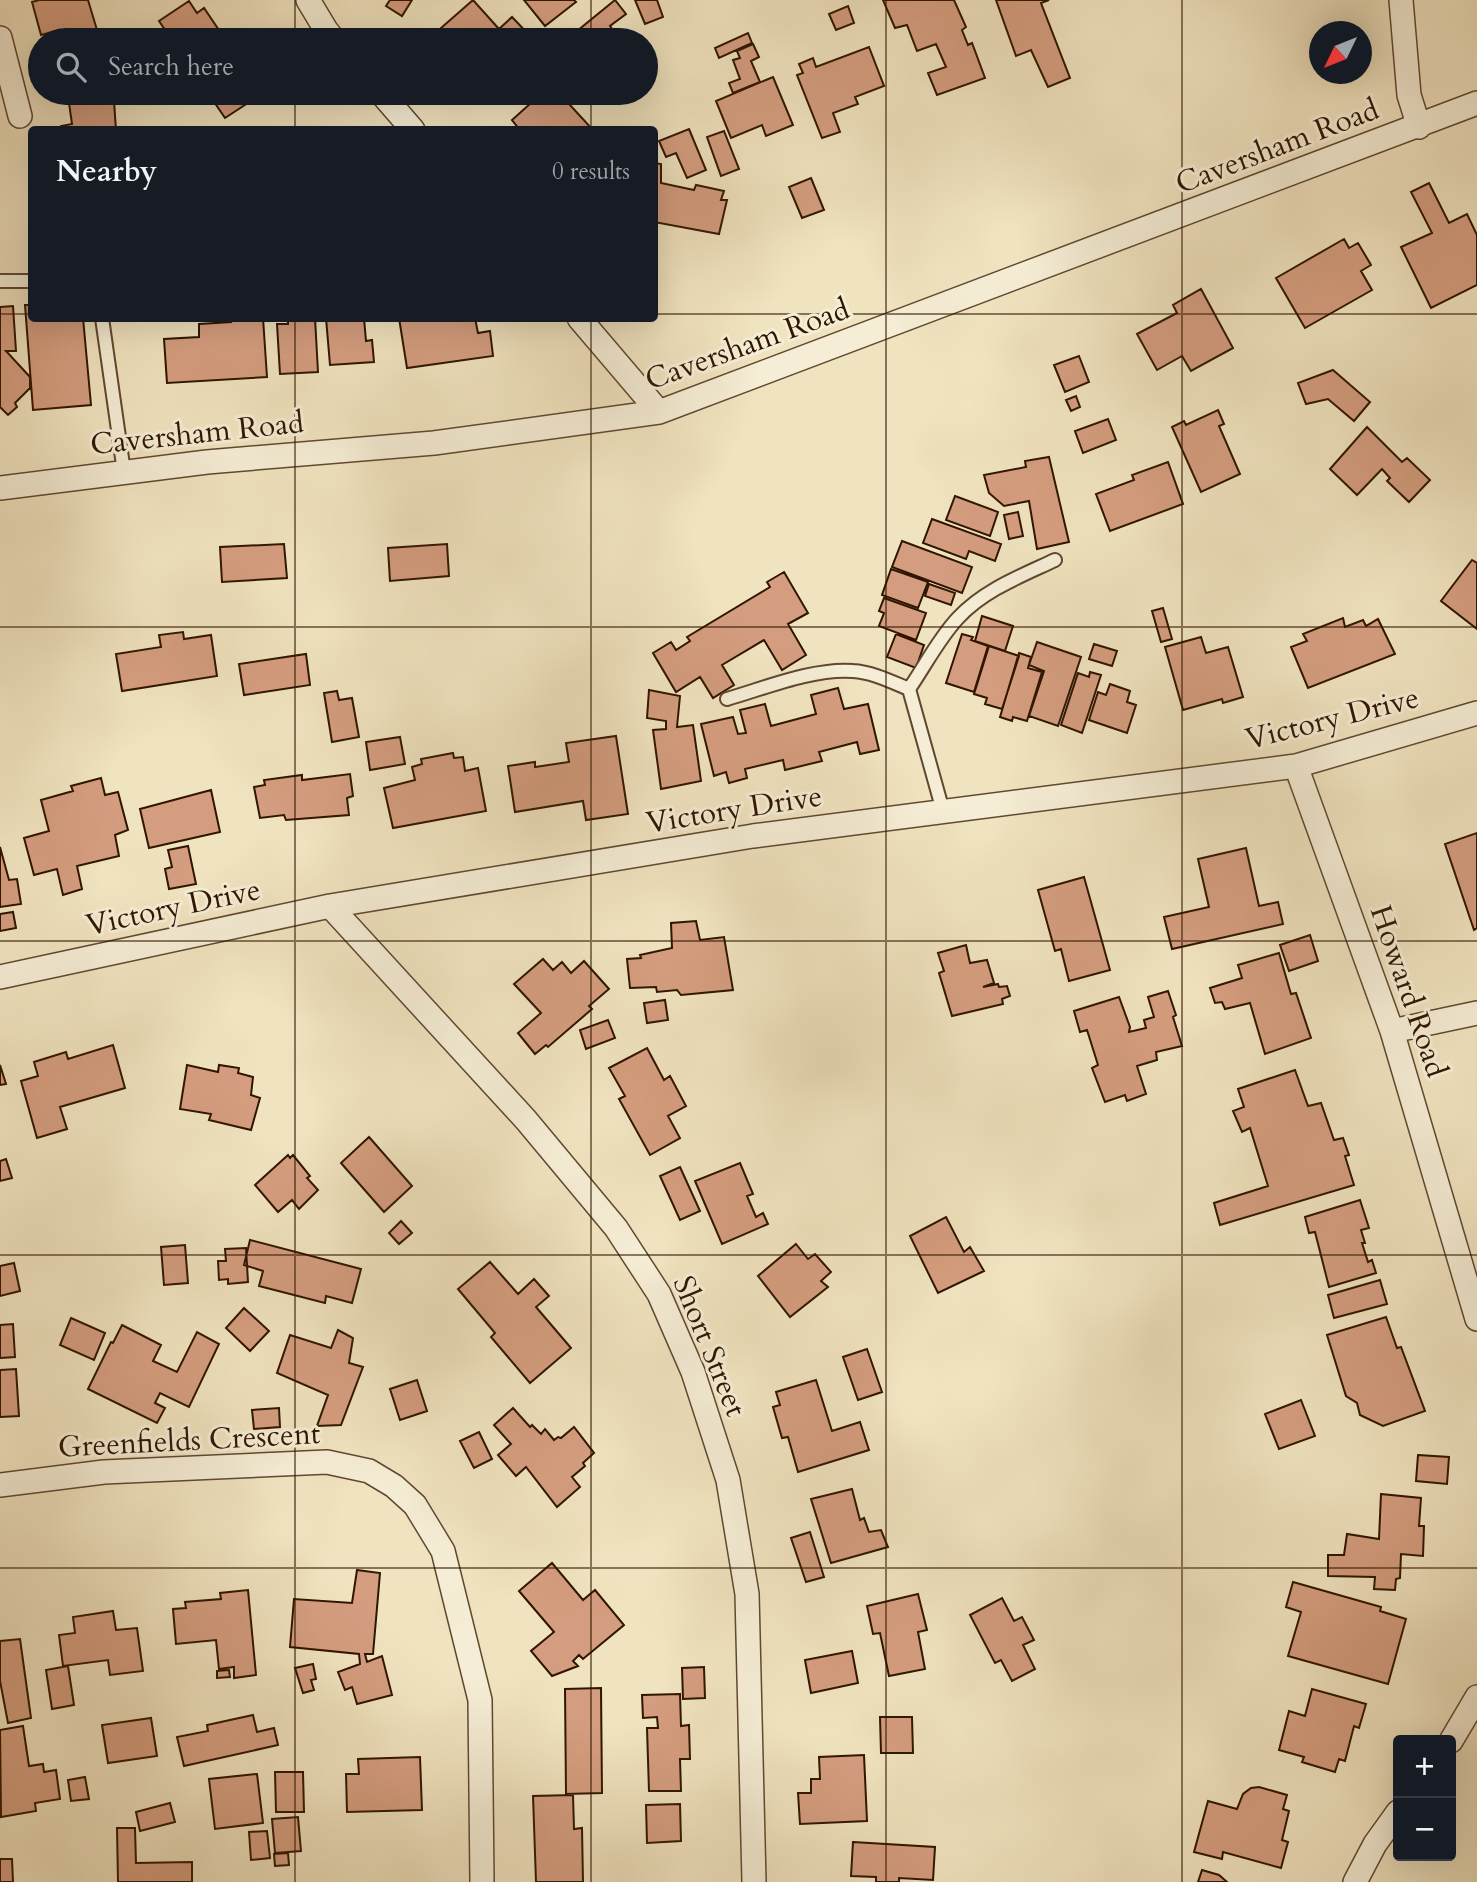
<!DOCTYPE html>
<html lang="en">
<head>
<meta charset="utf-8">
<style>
  :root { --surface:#171b24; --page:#242831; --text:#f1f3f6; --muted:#9ea1a6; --line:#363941 }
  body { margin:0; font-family:Cardo,serif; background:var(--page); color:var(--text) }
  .controls { position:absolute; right:21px; bottom:21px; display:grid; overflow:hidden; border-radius:7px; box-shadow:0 7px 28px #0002 }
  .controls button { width:63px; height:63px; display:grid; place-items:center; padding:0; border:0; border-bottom:2px solid var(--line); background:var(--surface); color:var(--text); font:35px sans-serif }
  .compass { position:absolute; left:1309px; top:21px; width:63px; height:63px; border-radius:50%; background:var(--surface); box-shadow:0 7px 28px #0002; rotate:227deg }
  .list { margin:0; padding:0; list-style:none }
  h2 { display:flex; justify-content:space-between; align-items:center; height:91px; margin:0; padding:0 28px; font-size:30px }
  h2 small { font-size:23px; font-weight:400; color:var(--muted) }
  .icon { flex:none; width:38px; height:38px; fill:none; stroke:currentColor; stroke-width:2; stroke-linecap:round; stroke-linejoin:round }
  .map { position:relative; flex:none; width:1477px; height:1882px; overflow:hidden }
  .search { position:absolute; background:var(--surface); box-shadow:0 7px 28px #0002; left:28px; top:28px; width:630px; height:77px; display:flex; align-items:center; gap:18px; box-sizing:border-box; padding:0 24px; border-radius:38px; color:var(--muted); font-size:26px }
  .panel { position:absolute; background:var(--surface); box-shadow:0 7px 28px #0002; left:28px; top:126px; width:630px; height:196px; border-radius:7px }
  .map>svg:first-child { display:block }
</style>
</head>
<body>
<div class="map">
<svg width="1477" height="1882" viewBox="0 0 1477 1882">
  <rect width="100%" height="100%" fill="#f0e3bf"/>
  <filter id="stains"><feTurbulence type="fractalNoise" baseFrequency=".00286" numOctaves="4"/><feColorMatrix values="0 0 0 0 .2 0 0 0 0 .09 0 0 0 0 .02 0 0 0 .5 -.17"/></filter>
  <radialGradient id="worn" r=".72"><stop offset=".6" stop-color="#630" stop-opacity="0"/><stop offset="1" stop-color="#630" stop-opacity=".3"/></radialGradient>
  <!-- building -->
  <path fill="#d49d7f" stroke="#301500" stroke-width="2" d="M39,0H88L100,40H62L59,30L41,35L32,2Z
    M390,0H412L402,16L386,6Z
    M473,0L499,29L512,17L531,37L528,40H438L433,35Z
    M524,0H574L576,2L545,26Z
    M615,0L626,14L610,26L617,35L611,40H566Z
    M635,0H657L663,17L645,24Z
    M883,0H954L966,27L962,30L968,45L972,43L985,78L937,95L928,73L946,67L936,44L917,51L907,25L895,28Z
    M996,0H1049L1041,3L1070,78L1048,87L1031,50L1016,56Z
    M189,1L197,13L204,8L225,39L230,35L234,40H172L159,21Z
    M848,6L854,23L836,30L829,14Z
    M748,33L752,43L719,58L715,48Z
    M753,44L759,57L751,61L760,82L733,93L729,83L740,79L733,60L740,58L737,51Z
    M869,47L884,86L855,97L858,104L833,113L840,132L822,138L797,75L803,73L799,64L813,58L816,67Z
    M773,77L793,125L766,136L762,125L731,138L716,101Z
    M208,93H246L251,101L225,118Z
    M542,93H559L593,130H520L512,120Z
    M114,101L116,130H61V126L72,124L69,103Z
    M689,129L706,170L687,178L676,153L666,157L659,141Z
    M724,131L739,169L721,176L707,137Z
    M654,163L661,164V183L694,190L696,185L724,191L721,200H727L719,234L654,222Z
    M811,178L824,210L802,218L789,187Z
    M1429,183L1449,223L1467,214L1477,235V285L1431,308L1401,247L1432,233L1411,192Z
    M1344,239L1349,248L1358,243L1371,265L1361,271L1372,290L1305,328L1276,278Z
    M1201,289L1233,348L1191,371L1182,356L1157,370L1137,334L1177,313L1173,305Z
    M25,305H32V318H83L91,405L33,410Z
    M13,306L16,351H6L30,377V388L15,403L17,407L8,415L0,407V307Z
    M230,318H263L267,377L167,383L164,339L199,337V324L231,322Z
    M288,318H315L318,372L280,374L277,324H288Z
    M326,318H364L366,341L372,340L374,362L330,365Z
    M399,318H475L478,333L490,331L493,356L407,368Z
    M1079,356L1089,382L1065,392L1054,365Z
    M1333,370L1370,402L1354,421L1328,399L1306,404L1298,383Z
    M1076,396L1080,407L1071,411L1066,400Z
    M1218,410L1224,424L1219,426L1240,474L1201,492L1172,427L1184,421L1186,425Z
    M1108,419L1116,440L1083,453L1075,431Z
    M1367,427L1402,462L1407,458L1430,480L1409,502L1387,481L1390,478L1382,469L1357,495L1330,469Z
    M1049,457L1069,542L1037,549L1029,501L1004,506L989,493L984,475L1026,467L1025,461Z
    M1168,462L1183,504L1110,531L1096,494L1134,480L1132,475Z
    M955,496L998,512L990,536L946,520Z
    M1018,512L1023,536L1009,539L1004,515Z
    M932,519L1001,544L995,561L969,551L966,559L923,543Z
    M902,541L972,567L962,593L892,567Z
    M284,544L287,578L222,582L220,547Z
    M447,544L449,576L390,581L388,548Z
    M1472,560L1477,563V629L1441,601Z
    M891,569L928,582L918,608L882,595Z
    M784,572L808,613L788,624L806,655L782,670L764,640L722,665L734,685L713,698L700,677L676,692L653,653L671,642L676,650L690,641L687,637L770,587L767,582Z
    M929,584L955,593L951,605L925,596Z
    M884,598L926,613L916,640L879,626L884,613L879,611Z
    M1163,608L1172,639L1161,642L1152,611Z
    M982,616L1013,626L1005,651L975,641Z
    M1343,618L1345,627L1363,620L1366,626L1378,619L1395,654L1308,688L1291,647L1307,641L1303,634Z
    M183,632L184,639L211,635L217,676L122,691L116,654L161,647L159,635Z
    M896,634L924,645L916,668L887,657Z
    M962,634L973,637L971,640L988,646L974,692L946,683Z
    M1201,637L1206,653L1228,647L1243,697L1223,703L1222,699L1183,710L1165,647Z
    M1037,642L1081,657L1058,726L1029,716L1044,671L1029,665Z
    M1094,644L1117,651L1112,666L1089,659Z
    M989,646L1019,656L1002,709L985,704L987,698L974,694Z
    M1019,653L1031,657L1028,668L1042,672L1027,721L1013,717L1012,721L1000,717Z
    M306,654L310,685L244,695L239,664Z
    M1090,672L1101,675L1082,733L1061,725L1078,673L1089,677Z
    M1110,684L1130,691L1127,702L1136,705L1127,733L1089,720L1098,692L1106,695Z
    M838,688L844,709L868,704L879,750L860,754L857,742L819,752L822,761L785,770L783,760L745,769L747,778L729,783L726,772L714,776L701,724L733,717L738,734L746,733L740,710L765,704L771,726L816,714L811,695Z
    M649,690L680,696L677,727L693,725L701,781L661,789L653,730L666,729V721L647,718Z
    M337,691L339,700L352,698L359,737L332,742L324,693Z
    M616,736L628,814L586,820L583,801L515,812L508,766L535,762V767L569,762L566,743Z
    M400,737L405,764L370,770L366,742Z
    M453,753L454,758L463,757L465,771L478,768L486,811L393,828L384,788L415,780L412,767L422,764L421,759Z
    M350,774L353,796L347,798L349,815L286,820L284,815L260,818L254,787L265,785L264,780L302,775V780Z
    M101,778L105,795L118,792L128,830L115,835L119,856L77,866L82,889L63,895L57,869L34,875L24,838L49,831L41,800L73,791L71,786Z
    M211,790L220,832L149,848L140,809Z
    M1477,833V928L1474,930L1445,844Z
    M188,846L196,884L169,889L165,869L172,867L168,850Z
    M0,847L9,880L17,879L21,904L0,907Z
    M1246,848L1259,906L1278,902L1283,924L1172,949L1164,917L1209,907L1198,859Z
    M1084,877L1110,970L1069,981L1061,949L1055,951L1038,890Z
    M13,912L16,928L0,931V914Z
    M696,921L700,940L724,937L733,990L681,995L677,990L657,992L656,987L630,988L627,959L641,958L640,955L672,948L671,923Z
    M1310,935L1318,961L1289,971L1280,945Z
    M966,945L970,963L987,960L994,983L983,987L998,984L999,987L1007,986L1010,996L1002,999L1003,1004L952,1016L939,973L944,971L938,953Z
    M1279,953L1291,994L1296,993L1311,1038L1265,1054L1250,1003L1225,1009L1222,1002L1215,1003L1210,988L1242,978L1238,965Z
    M543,959L553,970L562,962L571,973L584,961L609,989L589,1006L592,1009L548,1047L546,1045L535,1054L518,1033L541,1013L514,984Z
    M1168,991L1176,1015L1173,1017L1182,1046L1156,1052L1157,1060L1137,1066L1146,1094L1127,1101L1125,1095L1105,1102L1092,1068L1098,1065L1087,1030L1080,1032L1074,1011L1119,997L1130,1027L1129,1032L1146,1028L1144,1020L1154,1017L1148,997Z
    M665,1000L668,1020L647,1023L644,1003Z
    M608,1020L615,1038L586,1049L580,1030Z
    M113,1045L125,1088L60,1107L67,1129L37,1138L21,1081L38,1076L34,1062L66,1052L68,1059Z
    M647,1048L664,1080L670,1076L686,1106L668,1116L680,1138L650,1155L619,1099L625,1096L609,1068Z
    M0,1065L6,1084L0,1085Z
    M187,1065L218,1072L219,1065L239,1068L238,1073L253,1077L251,1095L260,1098L251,1130L209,1120L211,1114L180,1109Z
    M1295,1070L1308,1106L1321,1103L1334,1140L1343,1138L1349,1155L1345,1156L1354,1185L1220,1225L1214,1203L1268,1186L1250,1128L1242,1132L1233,1111L1244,1107L1238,1089Z
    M369,1137L412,1186L384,1212L341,1163Z
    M288,1155L290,1158L293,1155L310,1176L307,1178L318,1190L299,1209L292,1200L278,1212L255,1185Z
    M6,1159L12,1178L0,1181V1161Z
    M740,1163L753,1194L747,1196L756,1217L763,1213L768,1224L722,1244L695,1181Z
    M680,1167L700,1211L680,1220L660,1176Z
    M1360,1200L1369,1228L1361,1230L1365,1243H1362L1368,1262L1372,1260L1376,1273L1329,1287L1315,1232L1309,1233L1305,1217Z
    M946,1217L964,1252L970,1247L984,1271L938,1293L910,1236Z
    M401,1221L412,1233L399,1244L389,1233Z
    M250,1240L361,1269L352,1303L326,1296L325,1303L259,1286L263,1271L244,1265Z
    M796,1244L808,1259L815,1254L831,1272L821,1281L828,1287L790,1317L758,1276Z
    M185,1245L188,1283L164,1285L161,1247Z
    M246,1248L248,1282L228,1284V1279L219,1280L218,1261H226L225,1249Z
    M490,1262L518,1294L534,1279L549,1296L536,1307L571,1348L530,1383L491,1337L495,1333L458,1289Z
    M14,1263L20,1291L0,1296V1266Z
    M1380,1280L1387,1304L1334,1318L1328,1295Z
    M244,1308L269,1331L250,1351L226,1328Z
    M1386,1317L1397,1348L1401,1347L1425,1411L1383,1426L1360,1415L1357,1403L1346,1396L1327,1335Z
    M71,1318L105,1333L94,1360L60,1345Z
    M13,1324L15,1357L0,1358V1325Z
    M122,1325L161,1345L153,1361L177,1372L197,1332L219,1344L189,1407L160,1393L155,1403L165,1408L157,1423L88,1389L111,1342L113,1343Z
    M338,1330L353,1338L349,1363L363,1367L341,1425L317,1426L328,1395L277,1373L290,1335L331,1348Z
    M867,1349L882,1392L858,1400L843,1357Z
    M16,1369L19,1416L0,1417V1370Z
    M417,1380L427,1411L400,1420L390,1389Z
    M816,1380L832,1431L860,1422L869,1450L798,1472L788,1437L782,1438L773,1407L780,1405L776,1392Z
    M1301,1400L1315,1436L1279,1449L1265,1414Z
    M279,1408L280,1427L254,1429L252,1410Z
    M513,1408L530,1427L532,1425L541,1434L545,1429L554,1440L558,1437L561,1438L574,1427L594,1453L583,1463L585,1466L572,1477L580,1487L557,1507L526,1467L516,1476L498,1455L511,1444L494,1425Z
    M479,1432L492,1459L474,1468L460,1441Z
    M1418,1455L1449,1457L1447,1484L1416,1481Z
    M852,1489L860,1520L864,1518L869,1532L881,1530L888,1547L831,1563L811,1499Z
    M1381,1494L1421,1498L1419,1526H1424L1423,1556L1401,1554L1400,1578L1396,1579L1395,1590L1374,1589L1375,1577L1328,1576V1555H1344L1347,1534L1379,1539Z
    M810,1532L824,1577L806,1582L791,1538Z
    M552,1563L583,1600L595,1590L624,1625L583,1659L579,1655L573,1661L578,1666L552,1676L531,1651L554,1632L519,1591Z
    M357,1570L380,1573L373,1654H365L367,1662L382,1656L392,1695L357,1704L352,1687L345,1690L338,1672L360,1664L359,1654L290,1647L294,1599L352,1603Z
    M1293,1582L1381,1607L1380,1611L1406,1619L1388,1684L1288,1656L1301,1612L1286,1607Z
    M248,1590L256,1675L234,1678V1667L219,1669L216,1640L176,1644L173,1609L186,1608L185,1602L221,1599L220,1593Z
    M918,1594L927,1630L918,1632L925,1669L889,1676L880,1633L873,1634L867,1606Z
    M1002,1598L1014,1621L1022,1617L1034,1640L1023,1645L1035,1669L1012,1681L1001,1660L995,1663L970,1615Z
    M113,1611L116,1630L137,1628L143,1671L110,1675L108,1660L63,1666L59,1635L75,1633L73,1617Z
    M20,1639L31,1718L8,1723L0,1681V1641Z
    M852,1651L858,1683L811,1693L805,1660Z
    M313,1664L316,1679L311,1680L314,1690L303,1693L295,1668Z
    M68,1666L74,1705L52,1709L46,1670Z
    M704,1667L705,1698L683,1699L682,1668Z
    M229,1670L230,1677L217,1678V1671Z
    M601,1688L602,1793L566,1794L565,1689Z
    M1312,1689L1366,1704L1359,1728L1354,1726L1345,1761L1339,1759L1335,1772L1302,1762L1304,1757L1279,1750L1289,1711L1305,1716Z
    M680,1694L681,1726L689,1725L690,1759H680L681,1791H649L647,1728H658L657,1717L643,1718L642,1695Z
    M253,1715L257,1732L274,1728L278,1745L184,1766L177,1737L208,1731L207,1725Z
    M880,1717H912L913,1753H881Z
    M151,1718L157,1756L108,1763L102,1725Z
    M23,1726L29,1766L43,1764L44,1772L56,1770L60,1799L35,1803L36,1811L1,1817L0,1730Z
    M864,1755L867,1821L800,1824L798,1793H811V1779H820L819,1757Z
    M420,1757L422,1810L347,1812L346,1774H359L358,1759Z
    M275,1772H303L304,1812H276Z
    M257,1774L263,1823L215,1829L209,1779Z
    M85,1777L89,1799L71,1801L68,1780Z
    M1259,1787L1287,1795L1283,1809L1289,1811L1282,1840L1288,1842L1281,1868L1223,1852L1222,1859L1194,1852L1208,1801L1237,1809L1243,1794L1251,1788Z
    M573,1795L574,1829L582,1828L583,1882H536L533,1796Z
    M170,1803L175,1822L140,1831L136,1812Z
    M680,1804L681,1841L647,1843L646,1805Z
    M298,1817L301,1851L275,1853L272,1819Z
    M117,1828H135L136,1863L192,1862V1882H118Z
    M267,1831L270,1858L251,1860L249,1832Z
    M853,1842L935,1847L933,1880L899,1878V1882H876V1877L851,1876Z
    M288,1853L289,1865L275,1866L274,1854Z
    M0,1859H12L13,1882H0Z
    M1202,1870L1219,1875L1227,1882H1198Z"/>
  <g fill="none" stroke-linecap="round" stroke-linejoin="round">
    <!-- lane casing -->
    <g stroke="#604830" stroke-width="16">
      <path id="lane" d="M0,281H32
        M102,318L124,472
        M909,689C925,666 939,638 958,618C984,590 1021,576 1055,560
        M727,699C765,688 813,668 853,671C872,672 892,682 909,689L943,811"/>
    </g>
    <!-- street casing -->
    <g stroke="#604830" stroke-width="26">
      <path id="street" d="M308,0L326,30L334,40
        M1401,0L1409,95L1419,127
        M0,38L20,116
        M381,93L413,130
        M579,318L659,412
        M0,488L207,462L434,443L659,412L1477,103
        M1296,766L1392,1031L1477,1319
        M330,906L526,1120L616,1228L659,1294L693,1372L728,1480L747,1594L754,1882
        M0,977L330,906L753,836L1296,766L1477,713
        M1392,1031L1477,1013
        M0,1485L104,1472L327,1462L369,1471L394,1486L415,1505L443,1551L480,1700L482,1882
        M1451,1741L1477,1697
        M1355,1882L1375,1844L1398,1812"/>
    </g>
    <!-- lane -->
    <use href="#lane" stroke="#f5edd5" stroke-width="12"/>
    <!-- street -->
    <use href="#street" stroke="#f5edd5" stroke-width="23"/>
  </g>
  <!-- grid -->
  <path fill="none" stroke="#301500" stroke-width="2" stroke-opacity="0.55" d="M295,0V40M591,0V40M886,0V1882M1182,0V1882M295,93V130M591,93V130M0,314H32M654,314H1477M295,318V1882M591,318V1882M0,627H1477M0,941H1477M0,1255H1477M0,1568H1477"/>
  <g text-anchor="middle" stroke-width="6" stroke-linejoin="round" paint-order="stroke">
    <!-- street labels -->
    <g font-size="30" fill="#301500" stroke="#f5edd5">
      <text transform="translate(1277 146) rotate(-21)" y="10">Caversham Road</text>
      <text transform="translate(747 344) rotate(-20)" y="10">Caversham Road</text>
      <text transform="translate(197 433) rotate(-6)" y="10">Caversham Road</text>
      <text transform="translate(1332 718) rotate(-14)" y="10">Victory Drive</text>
      <text transform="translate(734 809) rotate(-9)" y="10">Victory Drive</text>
      <text transform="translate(173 907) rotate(-12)" y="10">Victory Drive</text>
      <text transform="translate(1409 991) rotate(71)" y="10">Howard Road</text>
      <text transform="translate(710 1346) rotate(68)" y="10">Short Street</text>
      <text transform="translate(189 1440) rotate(-3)" y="10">Greenfields Crescent</text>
    </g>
  </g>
  <rect width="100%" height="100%" filter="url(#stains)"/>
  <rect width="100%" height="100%" fill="url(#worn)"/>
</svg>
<div class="controls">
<button>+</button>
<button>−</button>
</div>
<svg class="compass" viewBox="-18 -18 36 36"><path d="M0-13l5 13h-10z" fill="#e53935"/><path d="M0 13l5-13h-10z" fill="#9ea1a6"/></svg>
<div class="search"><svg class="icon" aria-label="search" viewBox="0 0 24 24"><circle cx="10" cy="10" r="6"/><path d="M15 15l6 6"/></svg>Search here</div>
<section class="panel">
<h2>Nearby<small>0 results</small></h2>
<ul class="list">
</ul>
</section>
</div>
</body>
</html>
